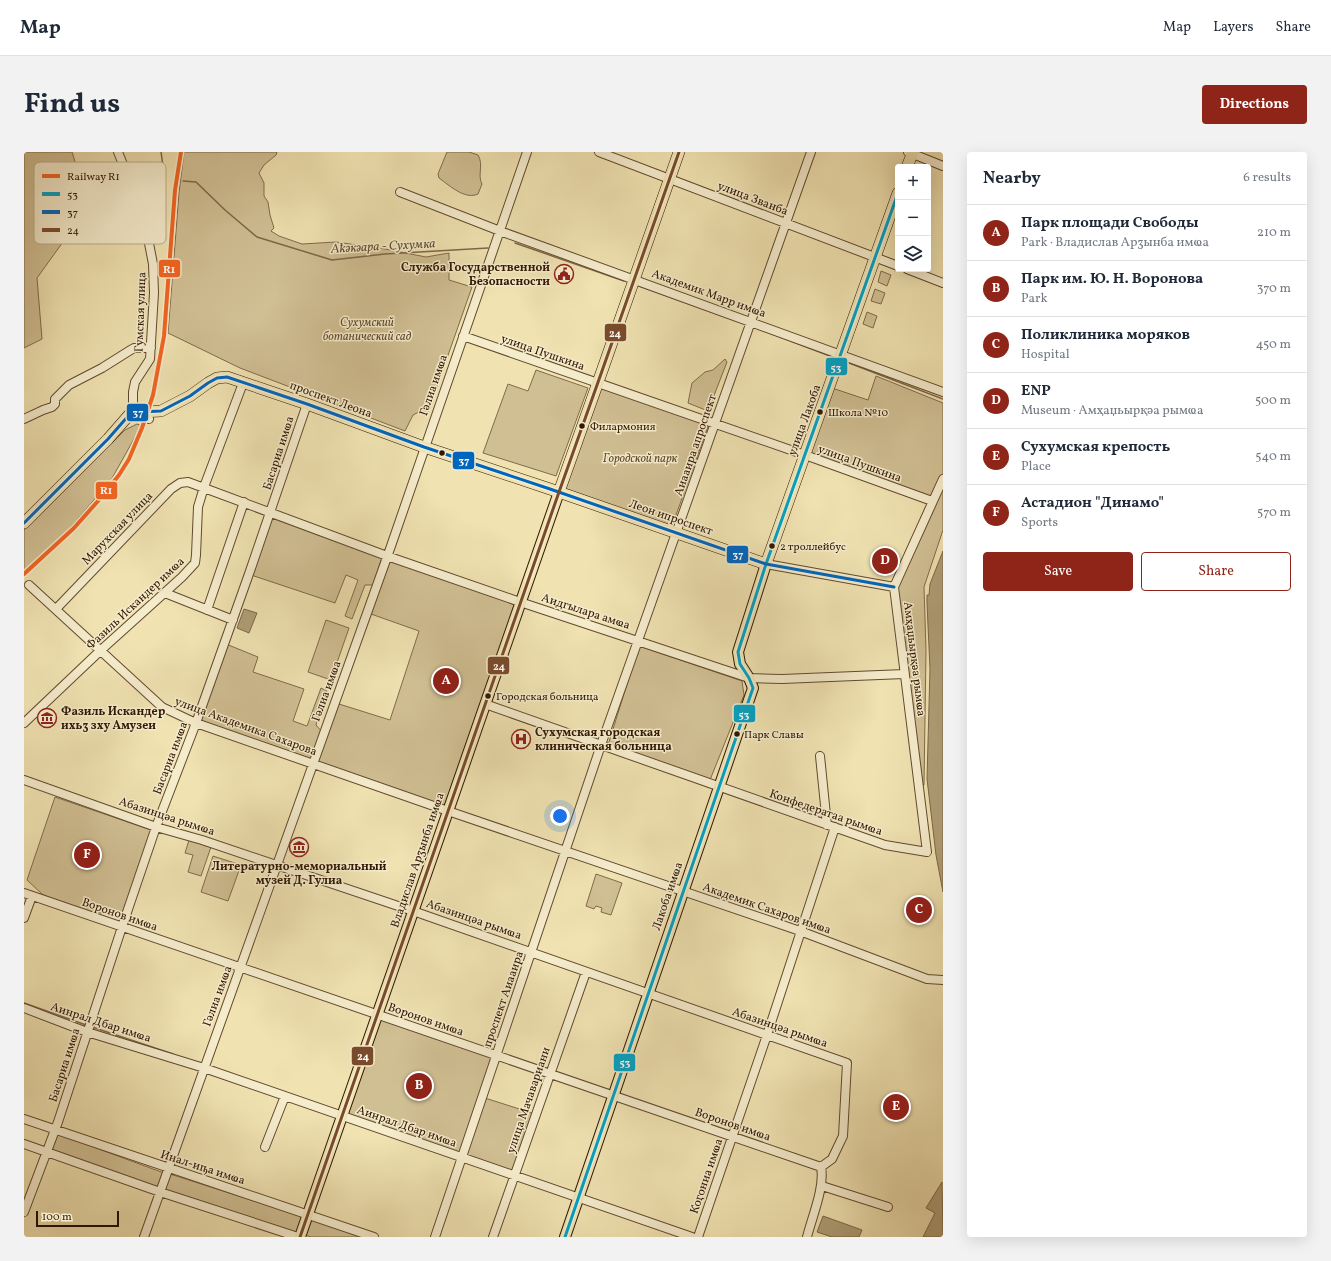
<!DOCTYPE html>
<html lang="en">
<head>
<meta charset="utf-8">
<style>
  :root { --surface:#fff; --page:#f2f2f3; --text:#1f2937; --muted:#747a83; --line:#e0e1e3; --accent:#8f2418 }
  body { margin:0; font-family:Vollkorn,serif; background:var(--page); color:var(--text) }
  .controls { position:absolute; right:12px; top:12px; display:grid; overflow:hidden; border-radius:4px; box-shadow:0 4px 16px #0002 }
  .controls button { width:36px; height:36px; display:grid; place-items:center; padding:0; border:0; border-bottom:1px solid var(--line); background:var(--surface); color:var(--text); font:20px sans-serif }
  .scale { position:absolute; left:12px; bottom:10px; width:83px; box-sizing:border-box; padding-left:4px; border:2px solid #311702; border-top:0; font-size:11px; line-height:14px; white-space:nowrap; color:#311702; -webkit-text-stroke:3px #f5eccc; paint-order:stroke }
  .you { position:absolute; left:536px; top:664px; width:14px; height:14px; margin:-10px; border:3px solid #fff; border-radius:50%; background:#1a73e8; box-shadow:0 0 0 6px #1a73e833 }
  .badge { display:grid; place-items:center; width:26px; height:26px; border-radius:50%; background:var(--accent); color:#fff; font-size:13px; font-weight:700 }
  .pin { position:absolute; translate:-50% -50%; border:2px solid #fff; box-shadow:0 1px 4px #0006 }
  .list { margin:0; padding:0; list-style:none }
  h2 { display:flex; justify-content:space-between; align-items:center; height:52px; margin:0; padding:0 16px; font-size:17px }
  h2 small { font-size:13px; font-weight:400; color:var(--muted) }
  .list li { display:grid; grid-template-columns:26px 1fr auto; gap:12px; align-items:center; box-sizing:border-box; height:56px; padding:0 16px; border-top:1px solid var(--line) }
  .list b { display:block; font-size:15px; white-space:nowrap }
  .list p { margin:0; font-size:13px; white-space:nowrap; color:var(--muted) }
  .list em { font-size:13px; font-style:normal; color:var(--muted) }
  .actions { display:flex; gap:8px; padding:12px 16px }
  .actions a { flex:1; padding:9px 0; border:1px solid var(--accent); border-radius:4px; text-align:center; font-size:14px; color:var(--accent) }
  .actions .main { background:var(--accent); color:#fff }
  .icon { flex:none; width:22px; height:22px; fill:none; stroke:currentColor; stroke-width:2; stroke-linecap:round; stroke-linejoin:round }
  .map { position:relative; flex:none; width:919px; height:1085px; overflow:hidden; border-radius:4px }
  header { display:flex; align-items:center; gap:24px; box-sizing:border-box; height:56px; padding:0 20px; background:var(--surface); border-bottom:1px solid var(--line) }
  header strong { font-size:19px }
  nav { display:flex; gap:22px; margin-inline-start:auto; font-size:14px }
  .intro { display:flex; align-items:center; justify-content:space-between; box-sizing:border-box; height:96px; padding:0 24px }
  h1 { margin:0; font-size:28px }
  .button { padding:10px 18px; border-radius:4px; background:var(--accent); color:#fff; font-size:14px; font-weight:700 }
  main { display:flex; gap:24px; padding:0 24px }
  aside { flex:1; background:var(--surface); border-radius:4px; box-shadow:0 4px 16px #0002 }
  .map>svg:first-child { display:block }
</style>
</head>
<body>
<header>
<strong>Map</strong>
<nav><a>Map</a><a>Layers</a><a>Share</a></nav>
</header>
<div class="intro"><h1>Find us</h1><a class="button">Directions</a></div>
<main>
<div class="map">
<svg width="919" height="1085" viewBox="0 0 919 1085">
  <rect width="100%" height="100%" fill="#f0e2b1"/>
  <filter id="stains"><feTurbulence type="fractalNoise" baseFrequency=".005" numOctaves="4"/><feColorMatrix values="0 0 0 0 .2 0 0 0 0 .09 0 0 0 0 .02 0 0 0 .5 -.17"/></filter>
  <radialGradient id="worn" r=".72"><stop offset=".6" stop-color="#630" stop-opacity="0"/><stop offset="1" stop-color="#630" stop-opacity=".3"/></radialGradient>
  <!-- green -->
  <path fill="#d0bf93" stroke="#806b4a" d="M0,0H48L58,32L49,76L13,126L18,187L0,196Z
    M160,0H253L252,3L240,13L235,21L240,31V44L244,50L246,63L250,76L247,79L255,84L278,92L312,90L361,97L402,105L425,101V128L448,135L403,263L395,260L389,263L381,279L216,216L144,181L155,41Z
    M423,0H445L454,3C460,13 453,23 458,32L454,42C441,48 426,34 415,26L414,22Z
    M857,119L867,123L863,134L854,130Z
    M851,137L861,141L857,152L847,149Z
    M843,160L853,164L849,176L839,172Z
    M701,207L703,210L684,259L664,251L668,231L681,220L689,218Z
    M512,218L564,236L532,324L459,301L484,232L504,239Z
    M852,224L919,251V327L908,349L781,303L805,235L844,248Z
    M576,236L685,272L648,374L541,337Z
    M113,272L116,273L115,278L87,328L46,376L0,419V378L101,278Z
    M919,334V378L900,435L902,499L900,633L894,636L873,429Z
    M247,362L358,405L349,433H341L328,467L321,464L334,428L322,423L311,451L227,423Z
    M366,408L494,452L423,657L293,610L315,552L366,568L395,479L347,462Z
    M302,468L325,476L307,528L284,520Z
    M202,492L234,505L229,520L280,537L269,569L283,574L297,536L303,539L292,573L298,580L288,607L175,569Z
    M615,494L718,529L720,543L686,628L584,593Z
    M31,645L127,678L98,762L62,760L34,750L18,742L3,728Z
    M165,688L187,695L177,724L164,720L169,703L161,701Z
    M189,704L217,713L204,749L177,740Z
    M572,722L598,731L587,763L577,760L578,756L572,754L570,757L562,754Z
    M353,863L472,904L438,1005L318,964Z
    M461,946L511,962L490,1021L441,1003Z
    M34,982L140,1021L135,1037L28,998Z
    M146,1022L280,1065L275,1082L140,1039Z
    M287,1065L344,1085H287L281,1083Z"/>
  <!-- water -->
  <path fill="#af9d76" stroke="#7d6748" d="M919,399V740L912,703L903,627L906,517L903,451V443H905L906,432Z
    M220,457L233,461L225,481L213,476Z
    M918,1030L919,1085H899L911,1061L902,1056Z
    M799,1064L838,1078L835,1085H808L793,1080Z"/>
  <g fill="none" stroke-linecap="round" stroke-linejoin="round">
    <!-- stream -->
    <path stroke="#7d6748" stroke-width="1.5" d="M137,0L141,28
      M159,29L172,30L201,58L233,85L308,108L361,102L464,96
      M491,91L600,129
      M615,134L715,170
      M735,177L806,204
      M825,211L919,247
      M0,851L62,873
      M68,875L149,902"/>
    <!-- minor casing -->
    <g stroke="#614a2e" stroke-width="10">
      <path id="minor" d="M94,0L110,40L123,81L129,112L130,141L126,207L111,230L109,240V252L120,265L125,267
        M575,0L874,114
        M884,0L919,14
        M376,40L476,79L919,240
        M883,117L919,131
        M439,184L781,303L908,349
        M0,267L19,258L28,255L31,252V247L45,233L78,216L105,199L110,196H127
        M742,412L870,435
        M5,433L138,555L172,571L424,659L776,779L903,827L919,828
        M141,441L209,468
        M32,457L147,337L156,331L164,330L363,404L496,450L725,526L758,527L880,522
        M183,458L220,350
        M461,552L861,693L903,700L870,435L919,327
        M0,571L77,498L158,425L171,411L172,403L174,355L180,335L219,231
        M796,604L803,673
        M0,628L132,675L178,688L389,759L823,911L819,984L808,1007L797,1015C801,1035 788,1065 783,1085
        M0,741L797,1015
        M0,766L8,744
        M0,856L63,880L180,916L668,1085
        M0,967L350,1085
        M0,992L136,1040L274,1085
        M241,995L261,944
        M798,1034L864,1055
        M0,1060L34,970L98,775L132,675L172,571L226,419L283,252
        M120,1085L367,394L503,0
        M411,1085L577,593L787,0
        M469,1085L562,820
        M674,1085L743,883L811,675"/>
    </g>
    <!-- major casing -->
    <g stroke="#311702" stroke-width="12">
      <path id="major" d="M276,1085L535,340
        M541,1085L729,536L725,526L716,512L714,500L742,412"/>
    </g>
    <!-- highway casing -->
    <g stroke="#311702" stroke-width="12">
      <path id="highway" d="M883,15L889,0
        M535,340L578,219L655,0
        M0,371L84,287L105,263L116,260L137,259L166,244L184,231L193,226L203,225L283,252L400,295L526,337L742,412L874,41"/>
    </g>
    <!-- minor -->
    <use href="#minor" stroke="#f5eccc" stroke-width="8"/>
    <!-- major -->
    <use href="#major" stroke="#f0e2b1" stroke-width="10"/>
    <!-- highway -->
    <use href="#highway" stroke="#f0e2b1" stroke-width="11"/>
    <!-- bus-1 casing -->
    <g stroke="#f5eccc" stroke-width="6">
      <path id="bus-1" d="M541,1085L729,536L725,526L716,512L714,500L742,412L874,41"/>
    </g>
    <!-- bus-2 casing -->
    <g stroke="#f5eccc" stroke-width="6">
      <path id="bus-2" d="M0,371L84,287L105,263L116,260L137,259L166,244L184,231L193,226L203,225L283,252L400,295L526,337L742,412L870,435"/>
    </g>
    <!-- bus-3 casing -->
    <g stroke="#f5eccc" stroke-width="6">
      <path id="bus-3" d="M276,1085L535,340L578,219L655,0"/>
    </g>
    <!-- bus-1 -->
    <use href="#bus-1" stroke="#02a2c4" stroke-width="3"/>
    <!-- bus-2 -->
    <use href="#bus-2" stroke="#0065bd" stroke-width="3"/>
    <!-- bus-3 -->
    <use href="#bus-3" stroke="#7a4b2a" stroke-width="3"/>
    <!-- rail-1 casing -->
    <g stroke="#f5eccc" stroke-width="7">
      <path id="rail-1" d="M0,422L50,376L74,349L95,323L105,307L118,276L129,243L140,184L151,38L157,0"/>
    </g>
    <!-- rail-1 -->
    <use href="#rail-1" stroke="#f26522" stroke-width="4"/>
  </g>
  <!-- icons -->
  <defs>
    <g id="civic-ring" transform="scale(1)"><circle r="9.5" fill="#f5eccc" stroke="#8f2418" stroke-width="1.5"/><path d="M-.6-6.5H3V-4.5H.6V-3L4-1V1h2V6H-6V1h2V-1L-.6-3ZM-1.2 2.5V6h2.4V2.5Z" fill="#8f2418"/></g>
    <g id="museum-ring" transform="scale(1)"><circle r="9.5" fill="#f5eccc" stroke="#8f2418" stroke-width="1.5"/><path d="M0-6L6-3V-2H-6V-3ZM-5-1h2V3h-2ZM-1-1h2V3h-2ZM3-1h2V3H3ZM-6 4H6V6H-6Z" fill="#8f2418"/></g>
    <g id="hospital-ring" transform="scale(1)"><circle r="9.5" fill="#f5eccc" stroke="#8f2418" stroke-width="1.5"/><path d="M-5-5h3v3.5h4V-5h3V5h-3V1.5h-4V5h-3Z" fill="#8f2418"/></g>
  </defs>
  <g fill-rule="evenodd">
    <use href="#civic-ring" x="540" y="122"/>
    <use href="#museum-ring" x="23" y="566"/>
    <use href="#hospital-ring" x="497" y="587"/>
    <use href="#museum-ring" x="275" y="695"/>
  </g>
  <!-- markers -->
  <g fill="#311702" stroke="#f5eccc" stroke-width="1.5">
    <circle cx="796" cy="260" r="3.5"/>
    <circle cx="558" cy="274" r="3.5"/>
    <circle cx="418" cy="301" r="3.5"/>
    <circle cx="748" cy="394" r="3.5"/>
    <circle cx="464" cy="544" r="3.5"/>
    <circle cx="713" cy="582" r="3.5"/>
  </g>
  <g text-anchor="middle" stroke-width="3" stroke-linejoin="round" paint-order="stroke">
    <!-- bus labels -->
    <g font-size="11" fill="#311702" stroke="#f5eccc" text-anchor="start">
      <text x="804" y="264">Школа №10</text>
      <text x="566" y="278">Филармония</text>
      <text x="756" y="398">2 троллейбус</text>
      <text x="472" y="548">Городская больница</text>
      <text x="720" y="586">Парк Славы</text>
    </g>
    <!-- street labels -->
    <g font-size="12" fill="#311702" stroke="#f5eccc">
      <text transform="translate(729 46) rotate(21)" y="4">улица Званба</text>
      <text transform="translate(685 141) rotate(20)" y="4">Академик Марр имҩа</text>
      <text transform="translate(116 160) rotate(-88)" y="4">Гумская улица</text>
      <text transform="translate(519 200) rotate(19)" y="4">улица Пушкина</text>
      <text transform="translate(409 233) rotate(-71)" y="4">Гәлиа имҩа</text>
      <text transform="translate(307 247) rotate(20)" y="4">проспект Леона</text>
      <text transform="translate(780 268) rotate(-70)" y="4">улица Лакоба</text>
      <text transform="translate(671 293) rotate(-71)" y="4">Аиааира апроспект</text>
      <text transform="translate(254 301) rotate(-72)" y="4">Басариа имҩа</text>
      <text transform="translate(836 311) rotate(20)" y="4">улица Пушкина</text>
      <text transform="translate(647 365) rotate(19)" y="4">Леон ипроспект</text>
      <text transform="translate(93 376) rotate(-46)" y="4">Марухская улица</text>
      <text transform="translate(111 451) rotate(-43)" y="4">Фазиль Искандер имҩа</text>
      <text transform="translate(562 459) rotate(18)" y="4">Аидгылара амҩа</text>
      <text transform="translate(891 507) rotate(83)" y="4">Амҳаџьырқәа рымҩа</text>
      <text transform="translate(302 539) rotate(-70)" y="4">Гәлиа имҩа</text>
      <text transform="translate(222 574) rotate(20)" y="4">улица Академика Сахарова</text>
      <text transform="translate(146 606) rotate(-69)" y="4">Басариа имҩа</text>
      <text transform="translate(802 660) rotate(19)" y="4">Конфедератаа рымҩа</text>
      <text transform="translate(143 664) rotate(18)" y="4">Абазинцәа рымҩа</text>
      <text transform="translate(393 708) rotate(-71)" y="4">Владислав Арӡынба имҩа</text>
      <text transform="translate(643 744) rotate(-71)" y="4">Лакоба имҩа</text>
      <text transform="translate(743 756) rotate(19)" y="4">Академик Сахаров имҩа</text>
      <text transform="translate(96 762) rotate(19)" y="4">Воронов имҩа</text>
      <text transform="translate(450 767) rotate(19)" y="4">Абазинцәа рымҩа</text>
      <text transform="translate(193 844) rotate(-70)" y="4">Гәлиа имҩа</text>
      <text transform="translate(479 847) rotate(-71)" y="4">проспект Аиааира</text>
      <text transform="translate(402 867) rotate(19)" y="4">Воронов имҩа</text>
      <text transform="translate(77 870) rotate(18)" y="4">Аинрал Дбар имҩа</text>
      <text transform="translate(756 875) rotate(19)" y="4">Абазинцәа рымҩа</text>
      <text transform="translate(40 913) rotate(-72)" y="4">Басариа имҩа</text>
      <text transform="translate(504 948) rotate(-71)" y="4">улица Мачавариани</text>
      <text transform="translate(709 972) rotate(19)" y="4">Воронов имҩа</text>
      <text transform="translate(383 974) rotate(19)" y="4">Аинрал Дбар имҩа</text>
      <text transform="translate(179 1015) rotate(18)" y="4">Инал-иҧа имҩа</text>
      <text transform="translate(682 1024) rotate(-71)" y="4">Коӷониа имҩа</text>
    </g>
    <!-- poi labels -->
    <g font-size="12" font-weight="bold" fill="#311702" stroke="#f5eccc" text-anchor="start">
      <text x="526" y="119" text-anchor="end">Служба Государственной<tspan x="526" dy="14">Безопасности</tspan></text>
      <text x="37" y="563">Фазиль Искандер<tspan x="37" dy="14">ихьӡ зху Амузеи</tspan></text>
      <text x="511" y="584">Сухумская городская<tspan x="511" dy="14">клиническая больница</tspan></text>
      <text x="275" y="718" text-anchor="middle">Литературно-мемориальный<tspan x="275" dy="14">музей Д. Гулиа</tspan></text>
    </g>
    <!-- park labels -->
    <g font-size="12" font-style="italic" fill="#61492e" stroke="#f5eccc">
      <text x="343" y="174">Сухумский<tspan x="343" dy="14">ботанический сад</tspan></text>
      <text x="616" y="310">Городской парк</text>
    </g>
    <!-- water labels -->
    <g font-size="13" font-style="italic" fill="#634d30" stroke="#f5eccc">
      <text transform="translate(359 93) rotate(-3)" y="5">Аҟәкәара - Сухумка</text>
    </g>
  </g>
  <!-- legend -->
  <rect x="10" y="10" width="132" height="82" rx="6" fill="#f5eccc" stroke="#baac8f" stroke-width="1"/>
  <rect x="18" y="22" width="18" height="4" fill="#f26522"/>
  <rect x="18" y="40" width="18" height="4" fill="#02a2c4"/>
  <rect x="18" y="58" width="18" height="4" fill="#0065bd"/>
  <rect x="18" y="76" width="18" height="4" fill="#7a4b2a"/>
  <g font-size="11" fill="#311702">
    <text x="43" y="28">Railway R1</text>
    <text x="43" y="46">53</text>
    <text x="43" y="64">37</text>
    <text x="43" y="82">24</text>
  </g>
  <g stroke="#f5eccc" stroke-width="1.5">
    <rect x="134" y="107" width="23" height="19" rx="4" fill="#f26522"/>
    <rect x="580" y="171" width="23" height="19" rx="4" fill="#7a4b2a"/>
    <rect x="801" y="205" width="23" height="19" rx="4" fill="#02a2c4"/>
    <rect x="102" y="251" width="23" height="19" rx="4" fill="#0065bd"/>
    <rect x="428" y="299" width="23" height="19" rx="4" fill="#0065bd"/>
    <rect x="71" y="329" width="23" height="19" rx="4" fill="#f26522"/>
    <rect x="702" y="393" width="23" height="19" rx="4" fill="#0065bd"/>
    <rect x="463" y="504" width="23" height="19" rx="4" fill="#7a4b2a"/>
    <rect x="709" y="552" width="23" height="19" rx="4" fill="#02a2c4"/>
    <rect x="327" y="894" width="23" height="20" rx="4" fill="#7a4b2a"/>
    <rect x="589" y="901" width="23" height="19" rx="4" fill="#02a2c4"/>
  </g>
  <g font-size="11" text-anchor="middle" font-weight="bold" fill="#fff">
    <text x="145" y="121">R1</text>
    <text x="591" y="185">24</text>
    <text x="812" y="219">53</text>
    <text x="114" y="264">37</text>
    <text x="440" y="312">37</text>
    <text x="82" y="342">R1</text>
    <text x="714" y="406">37</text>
    <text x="475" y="518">24</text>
    <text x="720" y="566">53</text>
    <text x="339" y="908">24</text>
    <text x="601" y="914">53</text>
  </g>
  <rect width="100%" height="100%" filter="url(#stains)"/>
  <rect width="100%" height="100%" fill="url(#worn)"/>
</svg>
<div class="controls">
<button>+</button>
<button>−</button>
<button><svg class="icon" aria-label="layers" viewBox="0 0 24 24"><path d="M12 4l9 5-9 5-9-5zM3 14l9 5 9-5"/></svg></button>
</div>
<div class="scale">100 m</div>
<div class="you"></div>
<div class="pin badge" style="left:422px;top:529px">A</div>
<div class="pin badge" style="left:395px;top:934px">B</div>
<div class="pin badge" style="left:895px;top:758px">C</div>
<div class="pin badge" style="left:861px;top:409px">D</div>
<div class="pin badge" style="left:872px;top:955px">E</div>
<div class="pin badge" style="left:63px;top:703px">F</div>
</div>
<aside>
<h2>Nearby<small>6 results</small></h2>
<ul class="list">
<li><span class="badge">A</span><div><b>Парк площади Свободы</b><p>Park · Владислав Арӡынба имҩа</p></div><em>210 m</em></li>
<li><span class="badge">B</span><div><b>Парк им. Ю. Н. Воронова</b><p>Park</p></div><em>370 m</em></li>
<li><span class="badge">C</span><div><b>Поликлиника моряков</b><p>Hospital</p></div><em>450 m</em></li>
<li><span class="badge">D</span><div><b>ENP</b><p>Museum · Амҳаџьырқәа рымҩа</p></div><em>500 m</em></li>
<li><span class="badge">E</span><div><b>Сухумская крепость</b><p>Place</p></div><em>540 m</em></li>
<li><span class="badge">F</span><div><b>Астадион &quot;Динамо&quot;</b><p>Sports</p></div><em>570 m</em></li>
</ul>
<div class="actions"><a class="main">Save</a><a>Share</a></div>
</aside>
</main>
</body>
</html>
